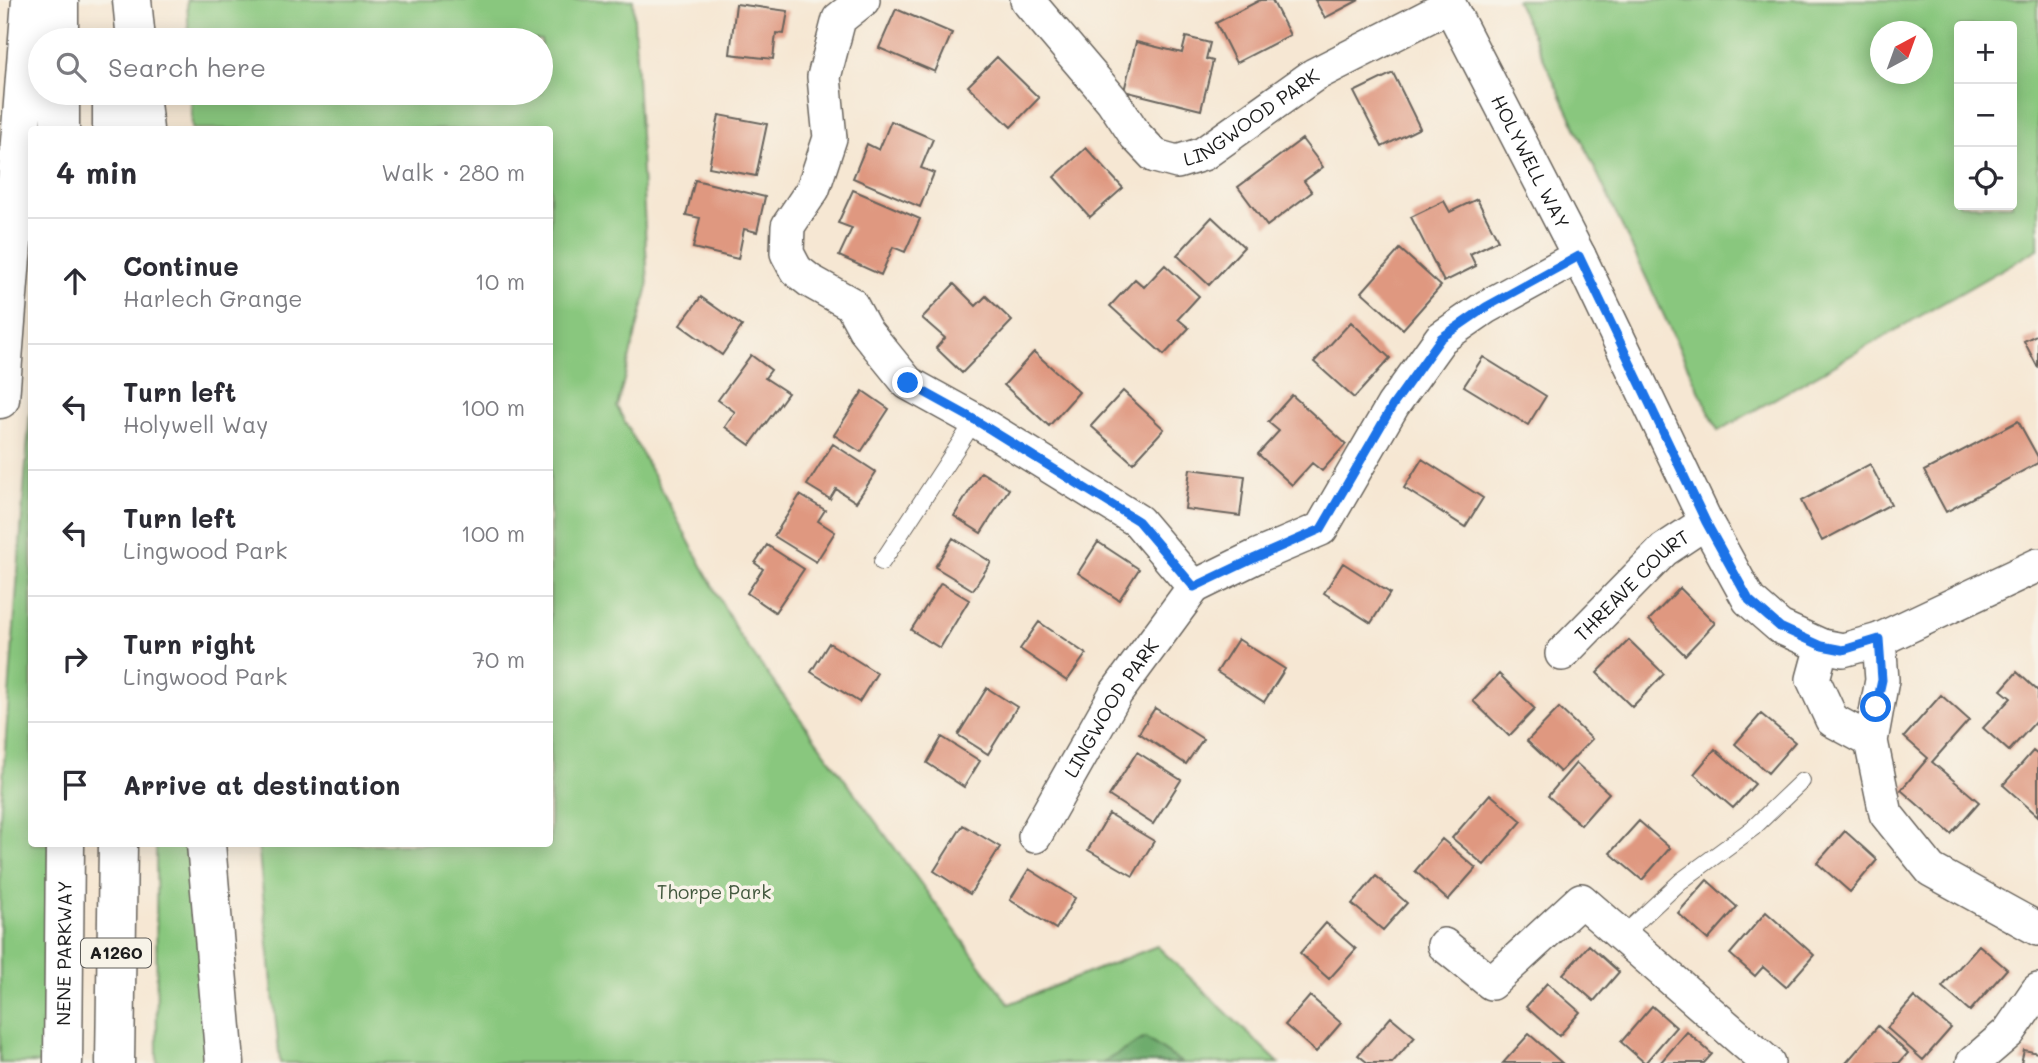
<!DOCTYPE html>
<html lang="en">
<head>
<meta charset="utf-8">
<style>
  :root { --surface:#fff; --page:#f7f7f7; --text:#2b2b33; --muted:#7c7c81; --line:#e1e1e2 }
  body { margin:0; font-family:Mali,sans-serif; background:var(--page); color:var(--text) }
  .controls { position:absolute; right:21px; top:21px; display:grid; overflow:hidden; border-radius:7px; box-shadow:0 4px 18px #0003 }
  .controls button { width:63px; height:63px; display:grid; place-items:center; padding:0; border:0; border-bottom:2px solid var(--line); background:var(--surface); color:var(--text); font:35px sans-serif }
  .compass { position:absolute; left:1870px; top:21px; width:63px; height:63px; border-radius:50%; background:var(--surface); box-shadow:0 4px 18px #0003; rotate:41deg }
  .stop { position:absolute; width:21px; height:21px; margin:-16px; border:5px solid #1a73e8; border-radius:50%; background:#fff }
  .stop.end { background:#1a73e8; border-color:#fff; box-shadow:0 2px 7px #0008 }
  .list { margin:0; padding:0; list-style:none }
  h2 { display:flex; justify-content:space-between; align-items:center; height:91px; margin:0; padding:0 28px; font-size:30px }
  h2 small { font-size:23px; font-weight:400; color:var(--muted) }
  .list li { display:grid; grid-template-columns:46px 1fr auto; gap:21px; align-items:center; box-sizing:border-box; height:126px; padding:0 28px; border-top:2px solid var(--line) }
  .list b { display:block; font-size:26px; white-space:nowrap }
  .list p { margin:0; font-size:23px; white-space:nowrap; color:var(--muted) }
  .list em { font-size:23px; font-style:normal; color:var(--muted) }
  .icon { flex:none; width:38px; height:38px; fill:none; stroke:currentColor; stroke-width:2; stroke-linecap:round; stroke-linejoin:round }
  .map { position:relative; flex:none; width:2038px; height:1063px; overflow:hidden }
  .search { position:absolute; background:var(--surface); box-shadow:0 4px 18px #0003; left:28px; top:28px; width:525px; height:77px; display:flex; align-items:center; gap:18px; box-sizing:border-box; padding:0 24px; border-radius:38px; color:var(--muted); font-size:26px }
  .panel { position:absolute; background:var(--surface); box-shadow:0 4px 18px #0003; left:28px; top:126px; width:525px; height:721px; border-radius:7px }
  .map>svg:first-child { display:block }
</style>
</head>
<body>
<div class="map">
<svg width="2038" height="1063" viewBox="0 0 2038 1063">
  <rect width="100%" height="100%" fill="#f7f3e8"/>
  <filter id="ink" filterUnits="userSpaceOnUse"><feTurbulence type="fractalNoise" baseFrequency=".0143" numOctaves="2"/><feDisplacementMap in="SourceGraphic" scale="14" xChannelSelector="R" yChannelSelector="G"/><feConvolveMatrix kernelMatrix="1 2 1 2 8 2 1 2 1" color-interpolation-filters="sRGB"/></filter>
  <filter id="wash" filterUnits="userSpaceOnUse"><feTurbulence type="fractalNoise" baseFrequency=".00686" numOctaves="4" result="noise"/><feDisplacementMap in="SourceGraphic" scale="28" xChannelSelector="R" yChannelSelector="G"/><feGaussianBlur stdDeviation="1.57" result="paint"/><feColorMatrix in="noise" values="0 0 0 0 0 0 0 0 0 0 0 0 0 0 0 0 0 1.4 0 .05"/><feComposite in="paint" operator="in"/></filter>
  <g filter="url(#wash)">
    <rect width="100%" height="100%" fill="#f6e7d3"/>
    <!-- green -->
    <path fill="#89c77e" stroke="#52724d" stroke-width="2" fill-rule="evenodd" d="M187,0H633L648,286L617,407L739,635L1009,1004L1157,946L1279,1063H280L258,844H550V130L192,129L191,93H541V40H189Z
      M1516,0H2038V249L1718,431ZM1959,26H2012V205H1959ZM1881,32H1923V74H1881Z
      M31,396L32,844H52L50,1063H0V818Z
      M156,844H195L217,1063H157Z"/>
    <!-- forest -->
    <path fill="#6eac6d" stroke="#456444" stroke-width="2" d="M1145,1038L1182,1063H1102Z"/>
    <g id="blocks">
      <!-- building -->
      <path fill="#df9880" d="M1260,0H1272L1290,35L1236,63L1216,23Z
        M1315,0H1359L1325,18Z
        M736,4L788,11L784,34L776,33L773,59L730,54Z
        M896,9L952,33L935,72L879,48Z
        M1186,37L1210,43L1206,59L1213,61L1201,110L1124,91L1136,42L1182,53Z
        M997,57L1039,98L1011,127L968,86Z
        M1393,73L1420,128L1382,147L1354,92Z
        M719,115L767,124L756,176L709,167Z
        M891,121L933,139L921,168L934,173L920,207L853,178L867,144L879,150Z
        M1302,139L1323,167L1304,181L1312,192L1267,226L1238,187Z
        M1086,148L1123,188L1090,217L1054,177Z
        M695,180L765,197L757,232L744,229L738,259L693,248L700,218L686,215Z
        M853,190L920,219L905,252L893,247L881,275L839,256L852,228L838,223Z
        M1477,199L1498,240L1470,254L1476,266L1444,282L1411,217L1444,201L1450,212Z
        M1212,217L1244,247L1209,285L1177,255Z
        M1400,249L1441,286L1403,329L1362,292Z
        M1165,265L1199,296L1178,319L1189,328L1164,355L1110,306L1135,279L1144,287Z
        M954,284L976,306L986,296L1012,321L962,373L936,348L945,338L922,318Z
        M701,297L742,326L722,355L680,325Z
        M1351,322L1390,358L1354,398L1314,362Z
        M2038,334V368L2024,341Z
        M1034,352L1079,392L1049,426L1004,385Z
        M751,355L771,370L765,378L788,393L750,445L725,427L735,412L718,400Z
        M1483,357L1546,396L1528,425L1464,386Z
        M863,391L889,409L861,452L834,435Z
        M1123,391L1164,429L1133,463L1091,426Z
        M1292,395L1346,444L1322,471L1312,463L1292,485L1258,454L1279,431L1268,422Z
        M2018,421L2038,457V463L1946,512L1924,471Z
        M833,444L876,472L856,502L836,489L830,499L807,485Z
        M1422,459L1483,498L1465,527L1404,488Z
        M1870,464L1891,504L1822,541L1801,501Z
        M1190,469L1245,476L1240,516L1185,509Z
        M981,472L1009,489L981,533L954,516Z
        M800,495L825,510L818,521L835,532L816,562L774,536Z
        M953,538L991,562L973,590L935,567Z
        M1098,542L1139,569L1119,600L1078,573Z
        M767,545L804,569L775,612L747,593L763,569L755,563Z
        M1343,563L1390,593L1371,623L1324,593Z
        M941,583L969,600L940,648L911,630Z
        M1680,588L1715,623L1685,655L1649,620Z
        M1039,622L1086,654L1067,681L1020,649Z
        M1238,639L1285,669L1264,702L1217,672Z
        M1629,640L1664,674L1632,707L1597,673Z
        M829,643L877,673L859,702L811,672Z
        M2017,672L2038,691V719L2009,751L1983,728L2011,698L2001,690Z
        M1499,674L1535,709L1509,736L1473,701Z
        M987,688L1017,707L988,754L958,735Z
        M1941,695L1969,720L1932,762L1979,802L1951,834L1901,790L1928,758L1904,737Z
        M1155,708L1203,739L1186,764L1139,733Z
        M1559,708L1592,739L1560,772L1527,741Z
        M1761,714L1795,742L1768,773L1735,744Z
        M942,737L980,761L964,787L927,763Z
        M1715,749L1755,784L1733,808L1694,774Z
        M2033,751L2038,755V816L2003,785Z
        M1137,752L1181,780L1153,824L1109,796Z
        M1576,763L1609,793L1581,825L1548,796Z
        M1490,794L1522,821L1484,865L1452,838Z
        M1109,814L1154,841L1133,876L1088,850Z
        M1639,821L1670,848L1642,880L1610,853Z
        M963,825L1000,847L970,894L934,871Z
        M1845,831L1877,860L1850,892L1817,863Z
        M1442,839L1476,868L1448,900L1415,871Z
        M1029,869L1075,898L1056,929L1010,900Z
        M1376,876L1407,903L1383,930L1352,904Z
        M1707,880L1737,907L1708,940L1678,913Z
        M1766,912L1814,955L1786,987L1763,967L1755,976L1730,954Z
        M1326,923L1356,949L1329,979L1300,953Z
        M1589,945L1619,972L1594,1001L1563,974Z
        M1979,945L2007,969L1970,1011L1942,987Z
        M1547,983L1580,1012L1559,1036L1526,1007Z
        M1310,996L1341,1023L1316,1052L1285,1025Z
        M1914,997L1951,1028L1923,1060L1887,1028Z
        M1652,1006L1676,1027L1645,1063L1621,1042Z
        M1391,1017L1415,1037L1392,1063H1368L1358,1055Z
        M1878,1026L1908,1053L1899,1063H1846Z
        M1687,1032L1712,1054L1704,1063H1660Z
        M1529,1034L1562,1063H1503Z
        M2024,1050L2038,1053V1063H2021Z"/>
    </g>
  </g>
  <g filter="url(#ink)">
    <use href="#blocks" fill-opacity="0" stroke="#68635c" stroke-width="2"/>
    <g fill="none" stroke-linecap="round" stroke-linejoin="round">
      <!-- service casing -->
      <g stroke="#68635c" stroke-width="18">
        <path id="service" d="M882,562L975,420
          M1623,935L1681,881L1753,828L1802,781"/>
      </g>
      <!-- minor casing -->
      <g stroke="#68635c" stroke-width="36">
        <g id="minor">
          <path d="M863,0L839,19L824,77L830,138L813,189L788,226L787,253L796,270L810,281L851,304L865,330L908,383L975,420L1138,521L1194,587L1255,557L1321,529L1393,405L1441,338L1486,307L1579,256"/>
          <path id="s1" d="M1027,0L1112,100L1136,136L1155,156L1177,162L1203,154L1314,75L1449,6"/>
          <path id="s2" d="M1447,0L1579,256L1706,522L1749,600L1780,627L1822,646L1843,650L1879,640L2038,565"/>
          <path d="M1879,640L1882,680L1871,741L1886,814L1931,870L2038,929"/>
          <path d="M1822,646L1813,679L1832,720L1871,741"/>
          <path id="s3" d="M1562,654L1664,550L1706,522"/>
          <path id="s4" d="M1035,836L1116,693L1194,587"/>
          <path d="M1444,945L1491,983L1581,900L1768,1063"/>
          <path d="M1973,1063L2009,1032L2038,990"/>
        </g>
      </g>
      <!-- trunk casing -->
      <g stroke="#68635c" stroke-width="41">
        <g id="trunk">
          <path d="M59,0V40"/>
          <path d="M132,0L136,40"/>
          <path d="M60,93V130"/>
          <path d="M112,93V130"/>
          <path d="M140,93L144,130"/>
          <path d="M0,399L31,0"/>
          <path d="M206,844L225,1063"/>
          <path id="s5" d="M63,1063L65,844"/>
          <path d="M115,1063L118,844"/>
        </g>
      </g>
      <!-- service -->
      <use href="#service" stroke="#fff" stroke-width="16"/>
      <!-- minor -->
      <use href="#minor" stroke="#fff" stroke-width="33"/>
      <!-- trunk -->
      <use href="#trunk" stroke="#fff" stroke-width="38"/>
    </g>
  </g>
  <g fill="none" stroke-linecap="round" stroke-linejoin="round" filter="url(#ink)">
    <!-- route -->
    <path stroke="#1a73e8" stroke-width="9" d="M908,383L975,420L1138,521L1194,587L1255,558L1321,529L1393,405L1441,338L1486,307L1579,256L1706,522L1749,600L1780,627L1822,646L1843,650L1879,639L1882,680L1876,707"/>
  </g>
  <g text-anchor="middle" stroke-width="7" stroke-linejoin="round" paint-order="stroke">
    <!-- shield labels -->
    <rect fill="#f7f3e8" stroke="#5e5c59" stroke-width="2" x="81" y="938.5" width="70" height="29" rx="5"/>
    <g font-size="18" font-weight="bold" fill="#1c1c1c">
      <text x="116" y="959">A1260</text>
    </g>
    <!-- street labels -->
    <g font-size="19" fill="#1c1c1c" stroke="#f7f3e8">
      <text dy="7" stroke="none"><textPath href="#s1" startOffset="312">LINGWOOD PARK</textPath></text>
      <text dy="7" stroke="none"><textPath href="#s2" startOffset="182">HOLYWELL WAY</textPath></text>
      <text dy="7" stroke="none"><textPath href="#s3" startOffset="98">THREAVE COURT</textPath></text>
      <text dy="7" stroke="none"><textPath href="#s4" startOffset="149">LINGWOOD PARK</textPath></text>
      <text dy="7" stroke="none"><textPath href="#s5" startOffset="110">NENE PARKWAY</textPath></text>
    </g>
    <!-- park labels -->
    <g font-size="19" fill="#42583e" stroke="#f7f3e8">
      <text x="714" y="899">Thorpe Park</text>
    </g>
  </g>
</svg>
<div class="controls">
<button>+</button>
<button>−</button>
<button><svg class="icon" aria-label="locate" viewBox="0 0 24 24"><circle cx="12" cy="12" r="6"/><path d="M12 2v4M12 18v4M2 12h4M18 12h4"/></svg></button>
</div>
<svg class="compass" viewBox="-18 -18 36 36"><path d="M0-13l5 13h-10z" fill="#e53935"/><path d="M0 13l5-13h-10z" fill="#7c7c81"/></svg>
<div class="stop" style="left:1876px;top:707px"></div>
<div class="stop end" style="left:908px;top:383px"></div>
<div class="search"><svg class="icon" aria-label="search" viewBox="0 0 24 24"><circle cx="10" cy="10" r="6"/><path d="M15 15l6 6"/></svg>Search here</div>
<section class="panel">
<h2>4 min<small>Walk · 280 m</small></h2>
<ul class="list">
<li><svg class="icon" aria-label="ahead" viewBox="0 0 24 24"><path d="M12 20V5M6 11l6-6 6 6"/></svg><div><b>Continue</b><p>Harlech Grange</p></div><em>10 m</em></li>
<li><svg class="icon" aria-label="left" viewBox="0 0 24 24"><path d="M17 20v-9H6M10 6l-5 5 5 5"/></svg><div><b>Turn left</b><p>Holywell Way</p></div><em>100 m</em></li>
<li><svg class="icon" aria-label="left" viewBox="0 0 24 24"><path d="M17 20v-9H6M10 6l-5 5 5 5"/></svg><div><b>Turn left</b><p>Lingwood Park</p></div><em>100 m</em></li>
<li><svg class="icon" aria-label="right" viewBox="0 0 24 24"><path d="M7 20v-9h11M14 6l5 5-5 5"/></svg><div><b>Turn right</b><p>Lingwood Park</p></div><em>70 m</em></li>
<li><svg class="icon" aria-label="arrive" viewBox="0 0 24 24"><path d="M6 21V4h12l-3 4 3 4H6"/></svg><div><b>Arrive at destination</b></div></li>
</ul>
</section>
</div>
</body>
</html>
